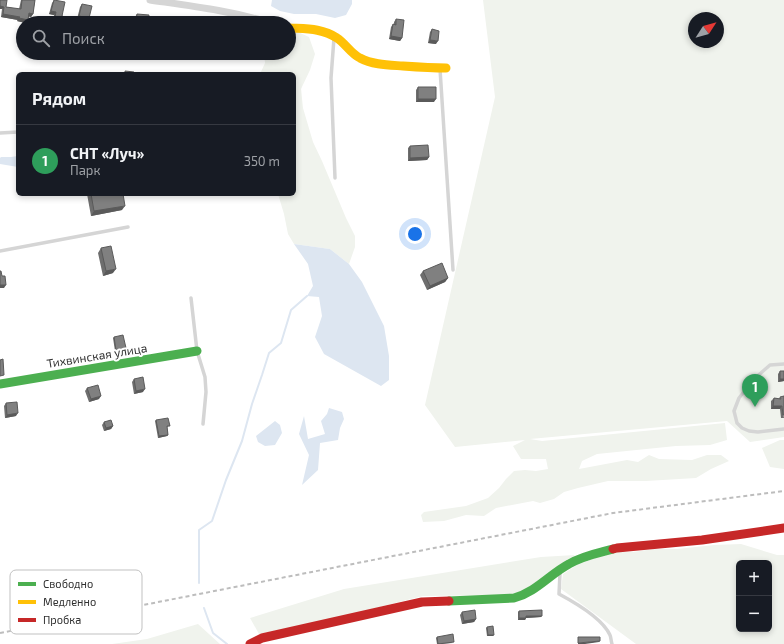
<!DOCTYPE html>
<html lang="ru">
<head>
<meta charset="utf-8">
<style>
  :root { --surface:#171b24; --page:#242831; --text:#f1f3f6; --muted:#9ea1a6; --line:#363941; --accent:#0f766e }
  body { margin:0; font-family:"Exo 2",sans-serif; background:var(--page); color:var(--text) }
  .controls { position:absolute; right:12px; bottom:12px; display:grid; overflow:hidden; border-radius:6px; box-shadow:0 2px 6px #0003 }
  .controls button { width:36px; height:36px; display:grid; place-items:center; padding:0; border:0; border-bottom:1px solid var(--line); background:var(--surface); color:var(--text); font:20px sans-serif }
  .compass { position:absolute; left:688px; top:12px; width:36px; height:36px; border-radius:50%; background:var(--surface); box-shadow:0 2px 6px #0003; rotate:54deg }
  .you { position:absolute; left:415px; top:234px; width:14px; height:14px; margin:-10px; border:3px solid #fff; border-radius:50%; background:#1a73e8; box-shadow:0 0 0 6px #1a73e833 }
  .badge { display:grid; place-items:center; width:26px; height:26px; border-radius:50%; background:var(--accent); color:#fff; font-size:13px; font-weight:700 }
  .pin { position:absolute; translate:-50% -33px; filter:drop-shadow(0 1px 2px #0008) }
  .pin::after { content:''; position:absolute; top:21px; width:14px; height:12px; background:inherit; clip-path:polygon(0 0,100% 0,50% 100%) }
  .list { margin:0; padding:0; list-style:none }
  h2 { display:flex; justify-content:space-between; align-items:center; height:52px; margin:0; padding:0 16px; font-size:17px }
  h2 small { font-size:13px; font-weight:400; color:var(--muted) }
  .list li { display:grid; grid-template-columns:26px 1fr auto; gap:12px; align-items:center; box-sizing:border-box; height:72px; padding:0 16px; border-top:1px solid var(--line) }
  .list b { display:block; font-size:15px; white-space:nowrap }
  .list p { margin:0; font-size:13px; white-space:nowrap; color:var(--muted) }
  .list em { font-size:13px; font-style:normal; color:var(--muted) }
  .icon { flex:none; width:22px; height:22px; fill:none; stroke:currentColor; stroke-width:2; stroke-linecap:round; stroke-linejoin:round }
  .map { position:relative; flex:none; width:784px; height:644px; overflow:hidden }
  .search { position:absolute; background:var(--surface); box-shadow:0 2px 6px #0003; left:16px; top:16px; width:280px; height:44px; display:flex; align-items:center; gap:10px; box-sizing:border-box; padding:0 14px; border-radius:22px; color:var(--muted); font-size:15px }
  .panel { position:absolute; background:var(--surface); box-shadow:0 2px 6px #0003; left:16px; top:72px; width:280px; height:124px; border-radius:6px }
  .map>svg:first-child { display:block }
</style>
</head>
<body>
<div class="map">
<svg width="784" height="644" viewBox="0 0 784 644">
  <rect width="100%" height="100%" fill="#fff"/>
  <!-- green -->
  <path fill="#f0f3ed" fill-rule="evenodd" d="M483,0H784V437L750,442L727,421L530,439L542,441L725,423L727,440L710,445L676,446L597,454L582,461L579,469L627,460L638,462L649,455L659,459L692,460L707,455H721L729,461L711,469L696,478L646,481H608L578,488L564,492L554,499L540,503L533,501L496,508L484,516L466,515L444,521L423,522L421,515L424,512L466,506L488,498L499,488L506,479L514,471L525,470L536,471L548,469L546,459H521L513,446L525,440L455,447L425,405L495,97ZM694,18H718V42H694Z
    M298,32L309,37L315,54L310,70L301,89L303,108L313,142L322,161L346,218L355,236V247L349,264L330,249L294,244L288,234L284,214L278,194H294V74H260L265,63L264,53H289V34Z
    M780,440H784V469L770,467L762,448Z
    M741,544L777,555H784V644H636L561,589L563,574L577,565L598,557L613,552H633L654,549H677L714,545ZM739,563H769V629H739Z
    M575,555L521,592L509,595L423,596L340,617L259,634L250,618L344,589L541,557Z
    M198,624L220,644H112L147,639Z"/>
  <!-- water -->
  <path fill="#dde6f1" d="M272,0H352V4L346,15L335,18L316,14H294L280,11L271,6Z
    M18,156V167L0,164V158L1,157H11Z
    M294,244L330,249L349,264L362,282L384,326L389,356V380L381,386L324,354L315,337L322,316L319,297L307,296L313,286L308,264Z
    M329,408L342,412L344,419L340,428L338,440L320,443L318,470L302,485L309,455L299,434L304,416L308,439L325,434L321,421L327,414Z
    M275,421L280,425L282,433L275,445L265,446L258,442L256,436Z"/>
  <g fill="none" stroke-linecap="round" stroke-linejoin="round">
    <!-- stream -->
    <path stroke="#dde6f1" stroke-width="2" d="M199,583V530L212,521L226,480L242,441L252,404L262,375L269,353L281,343L291,310L307,296
      M204,608L213,633L227,644"/>
    <!-- lane -->
    <path stroke="#d5d5d5" stroke-width="3.5" d="M334,38L331,78L335,178
      M440,69L453,270
      M0,133L18,132
      M0,251L128,227
      M191,298L197,351L205,377L206,392L203,424
      M784,364L770,365L754,379L739,398L734,411L737,423L742,428L749,431L758,432L784,429
      M560,573L559,594C574,602 602,618 610,635C611,637 611,641 612,644"/>
    <!-- street -->
    <path stroke="#d5d5d5" stroke-width="7" d="M150,0C191,6 232,11 271,23"/>
    <!-- fast -->
    <path stroke="#4caf50" stroke-width="9" d="M0,384L197,351
      M449,601L514,598C536,592 550,574 569,564C582,556 598,553 613,549"/>
    <!-- slow -->
    <path stroke="#ffc107" stroke-width="9" d="M289,28C306,29 322,28 337,38C345,43 351,54 360,58C373,65 389,65 403,66C417,67 431,68 446,68"/>
    <!-- jam -->
    <path stroke="#c62828" stroke-width="9" d="M613,549L617,548L702,540L784,528
      M250,644L262,638L422,602L449,601"/>
    <!-- rail -->
    <path stroke="#bdbdbd" stroke-width="2" stroke-dasharray="4 3" stroke-linecap="butt" d="M0,633L613,513L784,491"/>
  </g>
  <!-- wall -->
  <path fill="#6e6e6e" d="M0,0L6,7L19,9L21,0H35L33,14L31,17L28,16V20L25,23L17,21L18,20L1,17L2,9H0Z
    M54,0L66,23H53L54,15L49,14L52,3Z
    M82,4L87,21L77,19L80,7Z
    M137,14L148,23H134L135,17Z
    M396,19L402,38L400,41L389,39L391,27L393,24H394V22Z
    M432,29L436,44L428,43L430,32Z
    M418,87L434,102H416V90Z
    M410,146L429,157L427,160L408,161V148Z
    M87,194H123L122,210L91,216Z
    M101,248L113,273L103,276L98,253Z
    M423,271L448,278L445,282L427,290L420,275Z
    M114,337L125,349L115,351L113,338Z
    M780,371L784,381L778,382V374Z
    M134,379L143,392L134,394L132,382Z
    M87,388L99,399L89,402L85,391Z
    M780,397L784,418H781L780,409H771V401L774,398L779,399Z
    M6,403L16,416L5,418L4,406Z
    M156,420L169,427H167L168,435L167,436L158,438L155,421Z
    M104,422L113,426L111,429L104,431L102,425Z
    M519,611L541,617L526,618L525,620H518V612Z
    M462,612L476,619L474,622L462,624L460,615Z
    M487,627L493,636H487L486,628Z
    M437,637L453,643L437,644L436,638Z"/>
  <!-- shaded-wall -->
  <path fill="#5a5a5a" d="M0,6L4,7L2,9H0Z
    M51,11L56,12L54,15L49,14Z
    M29,13L33,14L31,17L27,16Z
    M3,14L20,17L18,20L1,17Z
    M79,16L89,18L87,21L77,19Z
    M19,18L28,20L26,23L17,21Z
    M136,21H141L140,23H135Z
    M391,36L402,38L400,41L389,39Z
    M430,40L438,41L436,44L428,43Z
    M94,53H107L106,55Z
    M418,99H436L434,102H416Z
    M429,157L427,160L408,161L410,158Z
    M125,206L122,210L91,216L94,211Z
    M116,269L113,273L103,276L106,271Z
    M448,278L445,282L427,290L430,286Z
    M0,285H6L4,288H0Z
    M126,348L125,349L115,351L116,350Z
    M780,379H784V381L778,382Z
    M145,389L143,392L134,394L136,391Z
    M101,396L99,399L89,402L91,399Z
    M773,406H782L780,409H771Z
    M18,413L16,416L5,418L7,415Z
    M113,426L111,429L104,431L106,428Z
    M168,435L167,436L158,438L159,436Z
    M526,616H542L541,617L525,618Z
    M519,618H526L525,620H518Z
    M476,619L474,622L462,624L464,621Z
    M488,635H494L493,636H487Z
    M600,641L599,642L585,644H578V643Z"/>
  <!-- building -->
  <path fill="#808080" stroke="#5a5a5a" d="M0,0H7L6,7L21,9L22,0H35L33,14L29,13L28,20L19,18L20,17L3,14L4,7L0,6Z
    M54,0L65,2L62,16L67,18L66,23H59L54,22L56,12L51,11Z
    M82,4L92,6L89,18L79,16Z
    M137,14L149,15L148,23H141V21H136Z
    M169,18L176,19L175,23H168Z
    M396,19L404,20L402,38L391,36L393,24L396,25Z
    M432,29L439,31L438,41L430,40Z
    M125,71L134,72V74H125Z
    M418,87H436V99H418Z
    M428,145L429,157L410,158V146Z
    M91,194H123L125,206L94,211Z
    M111,246L116,269L106,271L101,248Z
    M442,263L448,278L430,286L423,271Z
    M0,271H1L2,276H5L6,285H0Z
    M123,335L126,348L116,350L114,337Z
    M3,359L4,375L0,376V360Z
    M780,371H784V379H780Z
    M143,377L145,389L136,391L134,379Z
    M98,385L101,396L91,399L87,388Z
    M784,396V415H783L782,406H773L774,398L781,399L780,397Z
    M17,402L18,413L7,415L6,403Z
    M168,418L170,426H167L168,435L159,436L156,420Z
    M111,420L113,426L106,428L104,422Z
    M475,610L476,619L464,621L462,612Z
    M542,610V616H526V618H519V611Z
    M493,626L494,635H488L487,627Z
    M453,634L454,642L438,644L437,637Z
    M578,637H600V641L578,643Z"/>
  <g text-anchor="middle" stroke-width="4" stroke-linejoin="round" paint-order="stroke">
    <!-- street labels -->
    <g font-size="12" fill="#313131" stroke="#fff">
      <text transform="translate(97 356) rotate(-9)" y="4">Тихвинская улица</text>
    </g>
  </g>
  <!-- legend -->
  <rect x="10" y="570" width="132" height="64" rx="6" fill="#fff" stroke="#c1c1c1" stroke-width="1"/>
  <rect x="18" y="582" width="18" height="4" fill="#4caf50"/>
  <rect x="18" y="600" width="18" height="4" fill="#ffc107"/>
  <rect x="18" y="618" width="18" height="4" fill="#c62828"/>
  <g font-size="11" fill="#313131">
    <text x="43" y="588">Свободно</text>
    <text x="43" y="606">Медленно</text>
    <text x="43" y="624">Пробка</text>
  </g>
</svg>
<div class="controls">
<button>+</button>
<button>−</button>
</div>
<svg class="compass" viewBox="-18 -18 36 36"><path d="M0-13l5 13h-10z" fill="#e53935"/><path d="M0 13l5-13h-10z" fill="#9ea1a6"/></svg>
<div class="you"></div>
<div class="pin badge" style="left:755px;top:407px;background:#2e9e5b">1</div>
<div class="search"><svg class="icon" aria-label="search" viewBox="0 0 24 24"><circle cx="10" cy="10" r="6"/><path d="M15 15l6 6"/></svg>Поиск</div>
<section class="panel">
<h2>Рядом<small></small></h2>
<ul class="list">
<li><span class="badge" style="background:#2e9e5b">1</span><div><b>СНТ «Луч»</b><p>Парк</p></div><em>350 m</em></li>
</ul>
</section>
</div>
</body>
</html>
